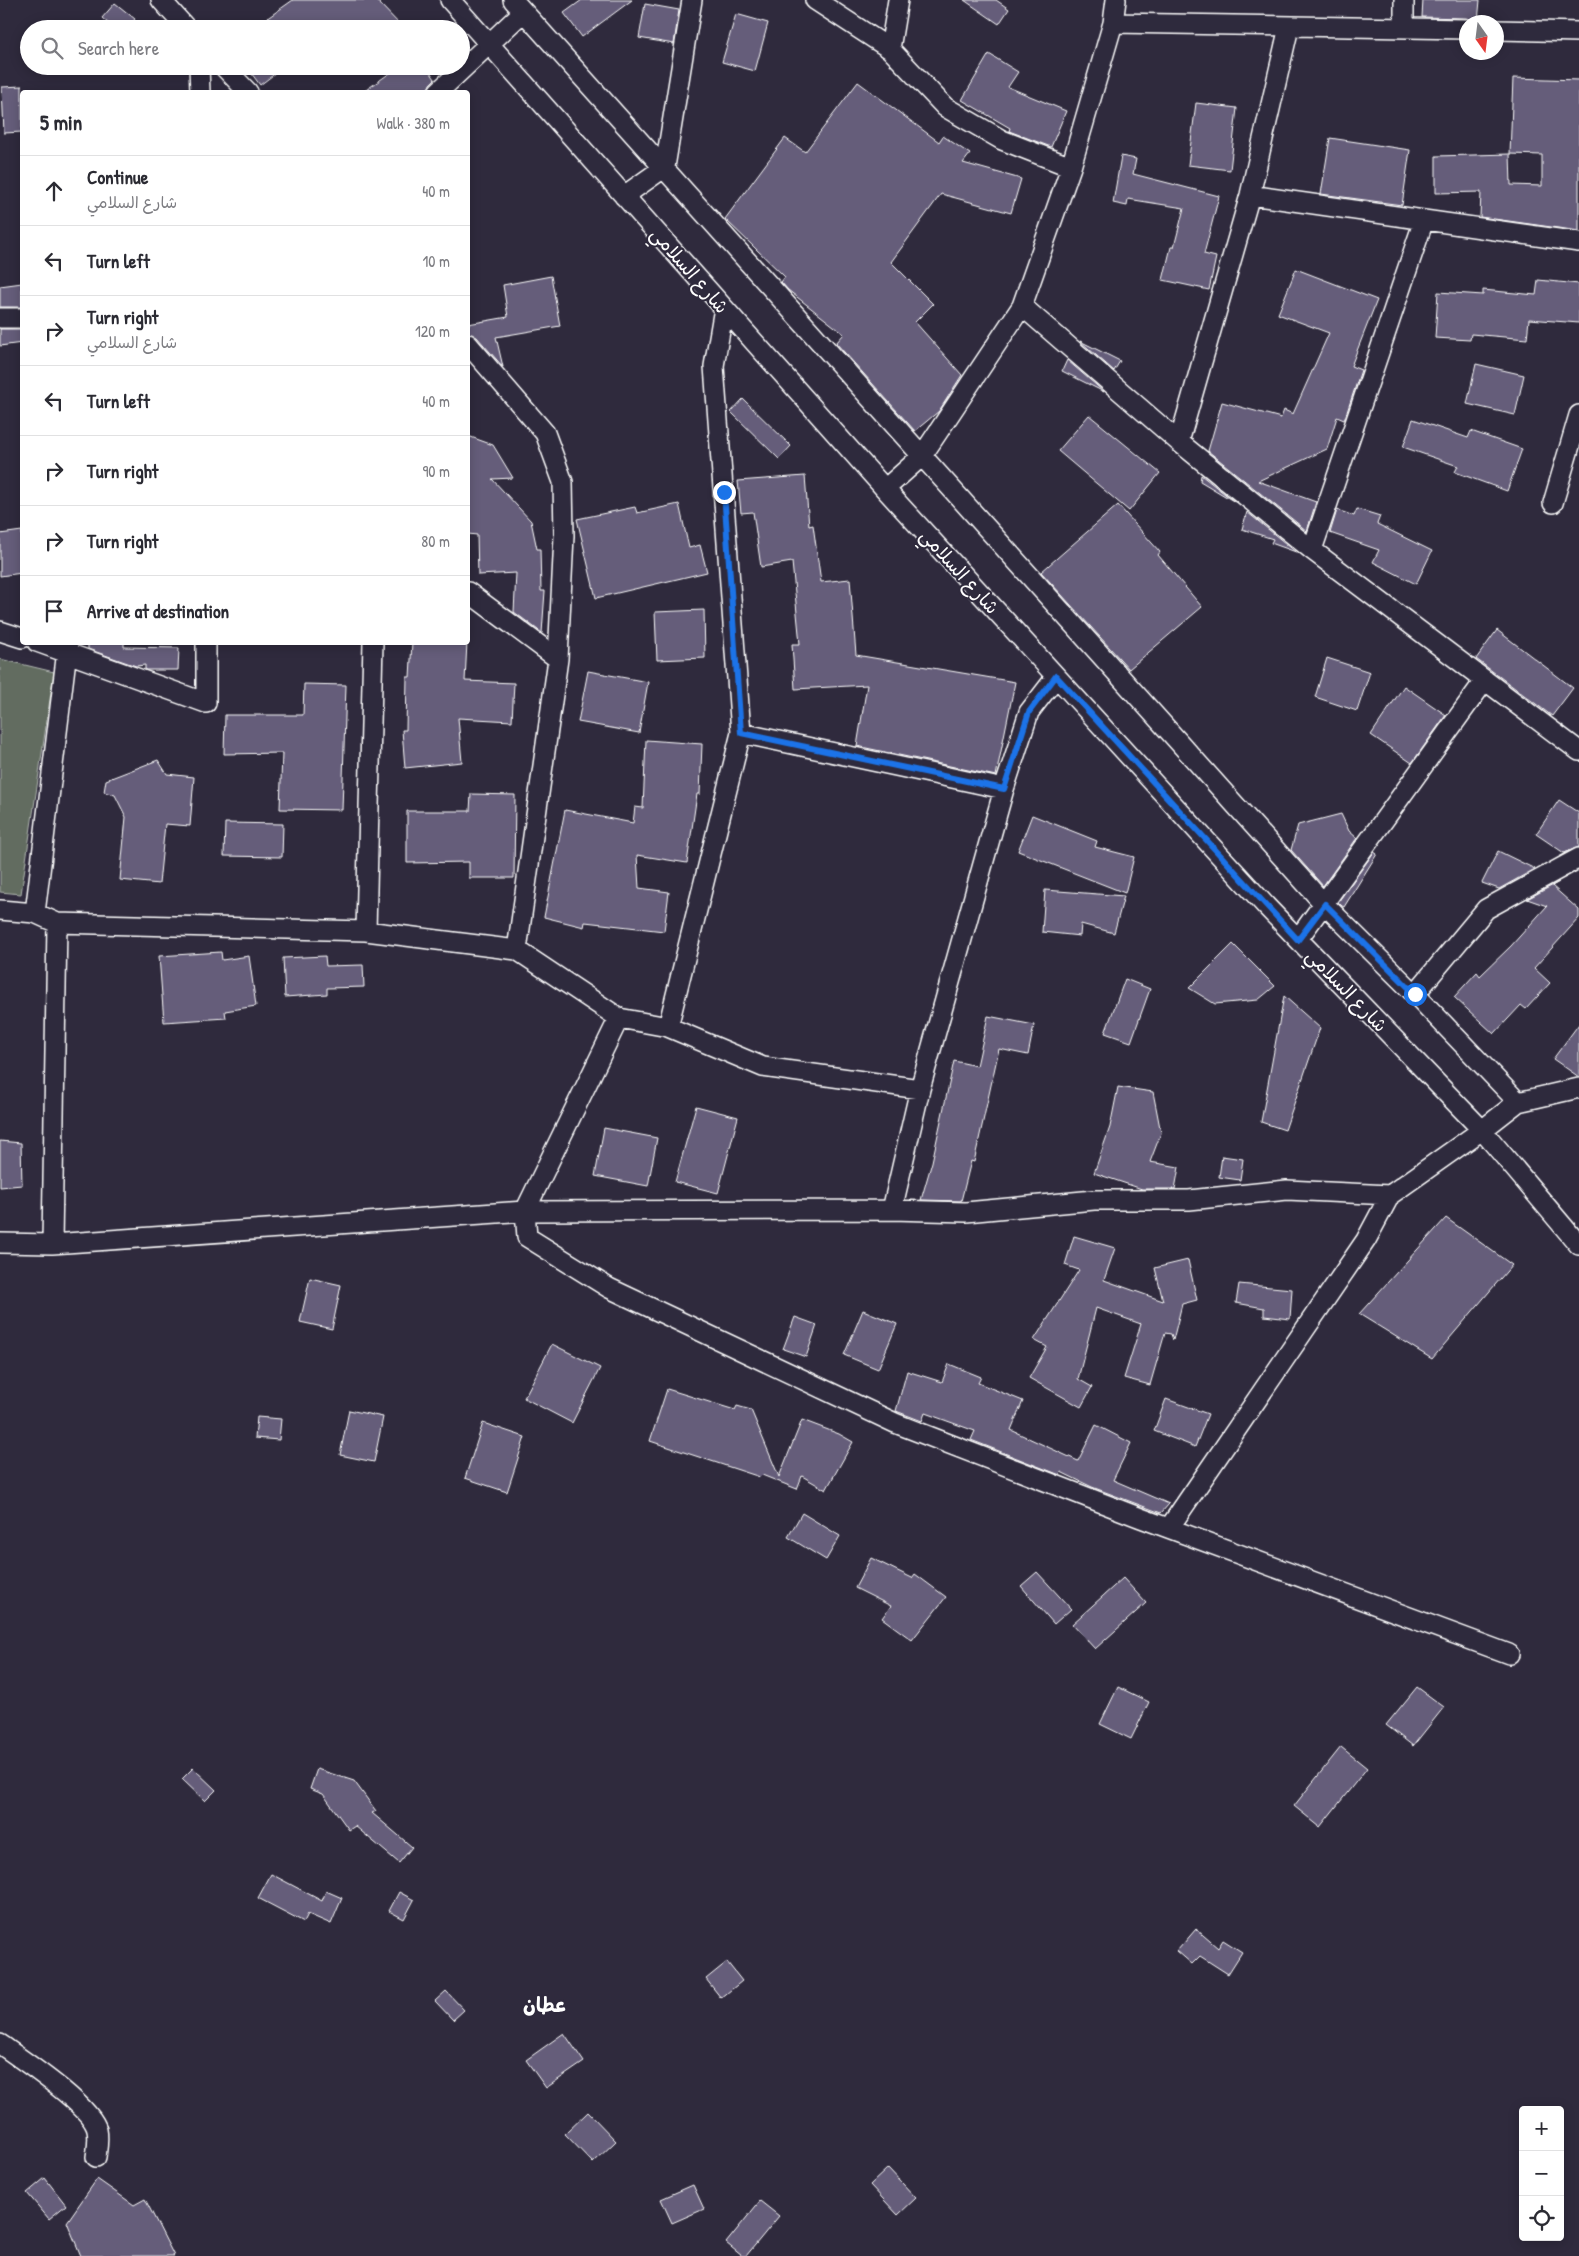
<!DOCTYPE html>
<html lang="en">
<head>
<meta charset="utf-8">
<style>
  :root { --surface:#fff; --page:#f2f2f3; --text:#2b2b33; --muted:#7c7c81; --line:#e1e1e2 }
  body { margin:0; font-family:"Patrick Hand","Playpen Sans Arabic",sans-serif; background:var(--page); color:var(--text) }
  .controls { position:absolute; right:15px; bottom:15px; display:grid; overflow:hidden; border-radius:5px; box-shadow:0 2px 12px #0003 }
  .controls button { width:45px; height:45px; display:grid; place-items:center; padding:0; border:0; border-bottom:1px solid var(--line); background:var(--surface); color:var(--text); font:25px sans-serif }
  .compass { position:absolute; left:1459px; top:15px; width:45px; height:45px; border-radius:50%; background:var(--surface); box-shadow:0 2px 12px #0003; rotate:166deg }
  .stop { position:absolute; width:15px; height:15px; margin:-11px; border:4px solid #1a73e8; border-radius:50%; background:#fff }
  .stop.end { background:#1a73e8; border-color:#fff; box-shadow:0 1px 5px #0008 }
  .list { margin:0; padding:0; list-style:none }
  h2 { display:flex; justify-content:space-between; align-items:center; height:65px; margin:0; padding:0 20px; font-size:21px }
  h2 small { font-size:16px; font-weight:400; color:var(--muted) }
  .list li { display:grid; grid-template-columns:32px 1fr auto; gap:15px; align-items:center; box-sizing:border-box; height:70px; padding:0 20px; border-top:1px solid var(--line) }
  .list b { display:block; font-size:19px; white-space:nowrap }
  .list p { margin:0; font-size:16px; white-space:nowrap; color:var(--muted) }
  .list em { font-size:16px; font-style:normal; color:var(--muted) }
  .icon { flex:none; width:28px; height:28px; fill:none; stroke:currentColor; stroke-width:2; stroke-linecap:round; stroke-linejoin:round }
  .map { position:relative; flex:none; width:1579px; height:2256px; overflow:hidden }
  .search { position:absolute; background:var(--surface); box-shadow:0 2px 12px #0003; left:20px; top:20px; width:450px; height:55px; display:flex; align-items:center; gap:12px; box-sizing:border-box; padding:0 18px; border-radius:28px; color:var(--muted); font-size:19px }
  .panel { position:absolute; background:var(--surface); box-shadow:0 2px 12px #0003; left:20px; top:90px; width:450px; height:555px; border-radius:5px }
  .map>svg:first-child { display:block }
</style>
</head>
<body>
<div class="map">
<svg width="1579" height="2256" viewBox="0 0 1579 2256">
  <rect width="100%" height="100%" fill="#2f2a3d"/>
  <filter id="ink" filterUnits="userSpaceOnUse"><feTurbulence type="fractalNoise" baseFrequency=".02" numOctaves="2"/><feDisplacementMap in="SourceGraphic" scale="10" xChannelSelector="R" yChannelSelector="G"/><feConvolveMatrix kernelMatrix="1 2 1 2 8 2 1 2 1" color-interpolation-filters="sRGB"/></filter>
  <g filter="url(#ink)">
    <!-- green -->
    <path fill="#626c60" stroke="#b0b6b0" d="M0,659L54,672L21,894L0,892Z"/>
    <!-- building -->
    <path fill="#655d7a" stroke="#fff" d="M293,0H376L404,29H252Z
      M582,0H632L582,37L564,13Z
      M964,0H996L1009,9L999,24Z
      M1423,0H1480L1478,22L1466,18L1422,17Z
      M115,3L135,19L128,29H115L102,18Z
      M645,4L679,10L674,44L639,38Z
      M736,14L768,23L755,71L722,62Z
      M989,54L1018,72L1008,87L1066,111L1051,147L1009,131L1010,128L962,100Z
      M246,66H285L260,85Z
      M400,66H426L435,79L430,84L427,92H363Z
      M1513,78L1579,80V231L1480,217L1481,192L1436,193V156L1510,154L1511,185L1542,186V155L1510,154Z
      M858,82L939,142L943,136L970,154L963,163L1021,179L1011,213L941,194L891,262L933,304L915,322L962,375L939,411L915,431L836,343L844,334L788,290L781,282L785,277L725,219L785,138L805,152Z
      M22,86V132L4,133L2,87Z
      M1196,103L1237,108L1230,170L1188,165Z
      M1330,138L1410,150L1402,205L1321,194Z
      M1121,156L1136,159L1133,174L1219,196L1204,254L1216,257L1209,290L1163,280L1171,247H1174L1184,208L1128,199L1127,206L1113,203Z
      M1296,269L1377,300L1351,366L1361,370L1345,418L1344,420L1337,417L1327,449L1258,481L1316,502L1307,531L1208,451L1222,402L1281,418L1284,410L1293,414L1329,333L1278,314Z
      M551,276L560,326L496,337L503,367L477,337L468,333V324L508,317L503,285Z
      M1538,280L1579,284V323L1529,319L1527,339L1471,334L1470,340L1435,338L1438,292L1483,295V290L1536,295Z
      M22,283V307H0V286Z
      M0,329H22V343L0,346Z
      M1080,341L1120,361L1114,371Z
      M1067,360L1104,392L1062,371Z
      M1476,364L1524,375L1515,415L1467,404Z
      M743,399L791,446L779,459L731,412Z
      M1089,415L1160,473L1129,511L1058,451Z
      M1413,419L1468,438L1471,431L1522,449L1507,491L1455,472L1458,466L1403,447Z
      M468,436L493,445L513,478L492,479L531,521L537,549H540L541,591H545L542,633L514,612L516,573L478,575L477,535L468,534Z
      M1201,475L1235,502L1200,481Z
      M805,476L809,526L813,525L821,582L850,579L856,655L1015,682L996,776L857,746L867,685L795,689L792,644H800L792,562L761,567L753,512L741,513L738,481Z
      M679,504L689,548L700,545L707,572L596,598L577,519L635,507L637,513Z
      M1118,505L1160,552L1158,555L1202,607L1129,669L1041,572Z
      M1357,509L1380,516L1377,524L1432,551L1416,584L1373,562L1379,550L1330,533L1337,510L1354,516Z
      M1247,512L1296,552L1271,543L1273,539L1242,529Z
      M22,531V573L0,576V534Z
      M704,610L705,658L657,660L655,612Z
      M1497,630L1573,688L1552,716L1476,659Z
      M88,642H124V647L179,648L178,670H147L145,669V665L136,666L88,649Z
      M412,642H467L465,681L514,683L512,721L458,718L462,762L405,768L402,730H406L407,677H410Z
      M1327,658L1370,672L1357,711L1315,697Z
      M588,671L648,682L639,733L578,722Z
      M304,684L346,685L342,810L280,809L282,753L224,754L225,715H303Z
      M1404,686L1446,715L1412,763L1371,735Z
      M646,740L702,744L700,794H697L687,863L637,855L639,888L669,892L664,931L585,922L584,927L544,917L565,810L633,823L635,807L643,808Z
      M158,760L167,774L194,777L190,826L165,824L159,884L120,880L126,817L115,795L104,792L106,780Z
      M471,794L515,795L514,878H469V862L407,863V811H470Z
      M1559,800L1579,813V847L1564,853L1536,834Z
      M1341,814L1349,831L1357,838L1323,886L1291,850L1298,825Z
      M1032,815L1097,841L1095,847L1134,857L1125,893L1018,851Z
      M225,823L283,824L282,857L224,856Z
      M1498,851L1535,869L1499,889L1482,883Z
      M1374,852L1377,854L1344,907L1342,906L1338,902Z
      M1559,882L1552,886L1579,910V918L1534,968L1550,983L1526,1009L1521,1005L1494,1034L1454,997L1477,972L1480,976L1511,946L1547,906L1527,899Z
      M1045,890L1124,896L1114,933L1081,924L1080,936L1042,932Z
      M1233,944L1275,986L1258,1000L1215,1004L1189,988Z
      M221,952L222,960L249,956L256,1006L225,1011L226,1018L164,1022L159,956Z
      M325,956L326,966L363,965L364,987L327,988V994L285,997L283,958Z
      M1125,979L1150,989L1131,1042L1105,1033Z
      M1284,996L1320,1028L1285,1130L1261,1122Z
      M988,1016L1034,1025L1028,1055L999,1049L974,1162L971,1161L961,1201L921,1200L932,1162L954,1061L977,1066Z
      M1579,1024V1077L1553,1059Z
      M1118,1087L1153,1092L1161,1133L1150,1162L1179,1167L1175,1189H1142L1094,1173L1110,1127Z
      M696,1106L738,1117L718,1193L675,1182Z
      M604,1128L657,1138L648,1186L595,1176Z
      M0,1141L21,1143L22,1185L0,1187Z
      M1222,1156L1243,1159L1240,1180L1219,1177Z
      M1446,1218L1512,1265L1432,1359L1359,1314Z
      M1074,1236L1115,1248L1104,1280L1163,1301L1155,1268L1188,1260L1197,1300L1182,1304L1173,1340L1171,1334L1165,1333L1150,1385L1124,1378L1141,1324L1096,1308L1078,1379L1092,1387L1081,1407L1029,1378L1047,1347L1034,1340L1079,1270L1065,1265Z
      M310,1278L341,1285L332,1329L300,1322Z
      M1239,1284L1292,1289L1290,1319L1264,1316V1308L1236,1303Z
      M863,1310L897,1324L878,1369L844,1355Z
      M795,1317L817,1325L806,1357L783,1349Z
      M552,1344L600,1368L572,1423L524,1398Z
      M949,1364L981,1377L978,1383L1023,1401L1011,1430L1078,1461L1096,1425L1131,1443L1113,1480L1169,1504L1161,1513L1092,1487L1061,1472L1060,1475L971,1440L975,1431L925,1413L922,1421L896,1411L907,1371L942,1382Z
      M667,1389L735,1410L737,1406L751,1410L779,1477L802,1420L839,1434L853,1442L826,1490L802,1476L797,1489L762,1475L760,1477L650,1441Z
      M1166,1399L1208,1414L1195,1447L1154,1431Z
      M349,1410L383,1417L374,1462L340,1455Z
      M257,1417L281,1419L279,1440L255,1438Z
      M483,1423L525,1437L507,1492L465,1478Z
      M802,1513L840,1536L826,1560L788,1537Z
      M871,1558L912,1578L915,1574L946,1597L912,1640L882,1618L891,1606L855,1588Z
      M1037,1572L1071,1609L1054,1624L1021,1586Z
      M1123,1578L1146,1603L1095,1649L1072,1624Z
      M1118,1687L1149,1702L1131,1739L1100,1724Z
      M1417,1687L1444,1707L1413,1746L1386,1725Z
      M1341,1747L1367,1768L1320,1827L1294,1806Z
      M193,1768L216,1790L205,1801L182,1779Z
      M317,1769L354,1781L376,1811L372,1813L412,1847L399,1863L355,1826L349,1830L323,1794L310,1789Z
      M271,1874L322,1901L326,1891L342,1898L331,1924L308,1914L304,1922L258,1898Z
      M399,1892L414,1900L404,1919L389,1911Z
      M1196,1929L1218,1948L1223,1940L1242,1952L1228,1974L1200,1956L1192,1964L1177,1951Z
      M727,1962L742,1981L721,1998L706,1979Z
      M446,1991L464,2010L453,2020L435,2001Z
      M564,2033L584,2062L546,2088L526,2060Z
      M588,2112L616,2141L593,2163L565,2134Z
      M888,2168L916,2198L898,2215L870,2185Z
      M45,2178L66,2205L49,2219L27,2193Z
      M97,2179L134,2205L145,2199L174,2256H81L67,2222Z
      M693,2185L704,2209L672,2223L661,2199Z
      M760,2201L779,2216L746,2256H742L726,2243Z"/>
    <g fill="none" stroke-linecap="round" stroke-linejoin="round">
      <!-- minor casing -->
      <g stroke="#fff" stroke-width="22">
        <path id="minor" d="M161,0L187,29
          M450,0L885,489L1266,906L1482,1130L1579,1245
          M513,0L1325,905L1415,994L1518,1102
          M815,0L890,49L898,0
          M1113,23L1466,29
          M1404,28V0
          M1496,30L1579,32
          M890,49L945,107L1002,140L1071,167
          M199,66L200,92
          M223,66L248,92
          M438,92L523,12
          M1250,195L1579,242
          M624,196L665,167L692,0
          M1022,306L1179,442L1312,550L1579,751
          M0,318H22
          M468,344L545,433L563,482L564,536L558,659L517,950
          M1179,442L1250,195L1289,27
          M885,489L922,456L1022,306L1071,167L1113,23L1116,0
          M1553,503L1579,415
          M1312,550L1424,220
          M468,592L558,659
          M0,631L22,638
          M37,642L206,703V642
          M741,733L1004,789
          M0,910L35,913L57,923L366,931L517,950L619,1018L668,1027L763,1067L920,1089
          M35,913L68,642
          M366,931L373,642
          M1298,939L1485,680
          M1415,994L1486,909L1579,858
          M619,1018L525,1211L527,1237L609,1288L895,1423L1141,1518L1509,1654
          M668,1027L741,733L714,366L724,308
          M892,1210L920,1089L1004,789L1029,712L1056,677
          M0,1243L52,1244L525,1211L892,1210L966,1212L1094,1200H1189L1287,1190L1390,1195L1482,1130L1518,1102L1579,1088
          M52,1244L57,923
          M1169,1528L1366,1240L1390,1195
          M0,2044C21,2059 92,2106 97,2130C99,2139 97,2149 96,2157"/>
      </g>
      <!-- minor -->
      <use href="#minor" stroke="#2f2a3d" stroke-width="19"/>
    </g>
  </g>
  <g fill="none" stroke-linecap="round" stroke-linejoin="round" filter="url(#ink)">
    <!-- route -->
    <path stroke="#1a73e8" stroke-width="6" d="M724,492L741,733L1004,789L1029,712L1056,676L1298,940L1325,904L1415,994"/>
  </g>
  <g text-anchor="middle" stroke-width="4" stroke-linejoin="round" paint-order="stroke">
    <!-- street labels -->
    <g font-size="19" fill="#fff" stroke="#2f2a3d">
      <text transform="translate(690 270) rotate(49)" y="7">شارع السلامي</text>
      <text transform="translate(960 571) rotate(48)" y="7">شارع السلامي</text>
      <text transform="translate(1347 990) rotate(46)" y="7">شارع السلامي</text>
    </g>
    <!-- neighbourhood labels -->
    <g font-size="20" font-weight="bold" fill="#fff" stroke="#2f2a3d">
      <text x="545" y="2012">عطان</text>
    </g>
  </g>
</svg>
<div class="controls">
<button>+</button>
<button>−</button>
<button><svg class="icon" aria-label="locate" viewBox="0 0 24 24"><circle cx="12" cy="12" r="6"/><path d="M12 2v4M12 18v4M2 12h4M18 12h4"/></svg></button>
</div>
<svg class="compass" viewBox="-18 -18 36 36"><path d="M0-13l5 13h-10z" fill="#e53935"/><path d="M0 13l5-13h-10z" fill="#7c7c81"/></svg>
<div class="stop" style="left:1415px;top:994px"></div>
<div class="stop end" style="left:724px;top:492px"></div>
<div class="search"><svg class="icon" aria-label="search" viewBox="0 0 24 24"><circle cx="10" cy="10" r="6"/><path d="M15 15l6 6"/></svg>Search here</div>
<section class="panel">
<h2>5 min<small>Walk · 380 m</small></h2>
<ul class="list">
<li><svg class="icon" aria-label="ahead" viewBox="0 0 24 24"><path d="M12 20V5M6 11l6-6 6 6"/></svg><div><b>Continue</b><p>شارع السلامي</p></div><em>40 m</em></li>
<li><svg class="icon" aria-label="left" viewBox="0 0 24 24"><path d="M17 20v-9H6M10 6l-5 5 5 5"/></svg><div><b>Turn left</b></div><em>10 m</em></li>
<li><svg class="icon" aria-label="right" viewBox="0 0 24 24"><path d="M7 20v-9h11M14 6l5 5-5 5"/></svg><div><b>Turn right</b><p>شارع السلامي</p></div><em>120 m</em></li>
<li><svg class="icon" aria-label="left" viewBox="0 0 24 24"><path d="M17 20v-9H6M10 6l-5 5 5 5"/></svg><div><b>Turn left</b></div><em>40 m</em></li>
<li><svg class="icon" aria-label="right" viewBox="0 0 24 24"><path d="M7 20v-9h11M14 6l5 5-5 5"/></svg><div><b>Turn right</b></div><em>90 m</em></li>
<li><svg class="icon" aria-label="right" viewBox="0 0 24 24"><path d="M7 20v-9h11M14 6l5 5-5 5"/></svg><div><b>Turn right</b></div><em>80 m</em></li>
<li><svg class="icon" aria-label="arrive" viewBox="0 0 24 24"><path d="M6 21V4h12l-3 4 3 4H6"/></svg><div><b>Arrive at destination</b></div></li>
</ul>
</section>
</div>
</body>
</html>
